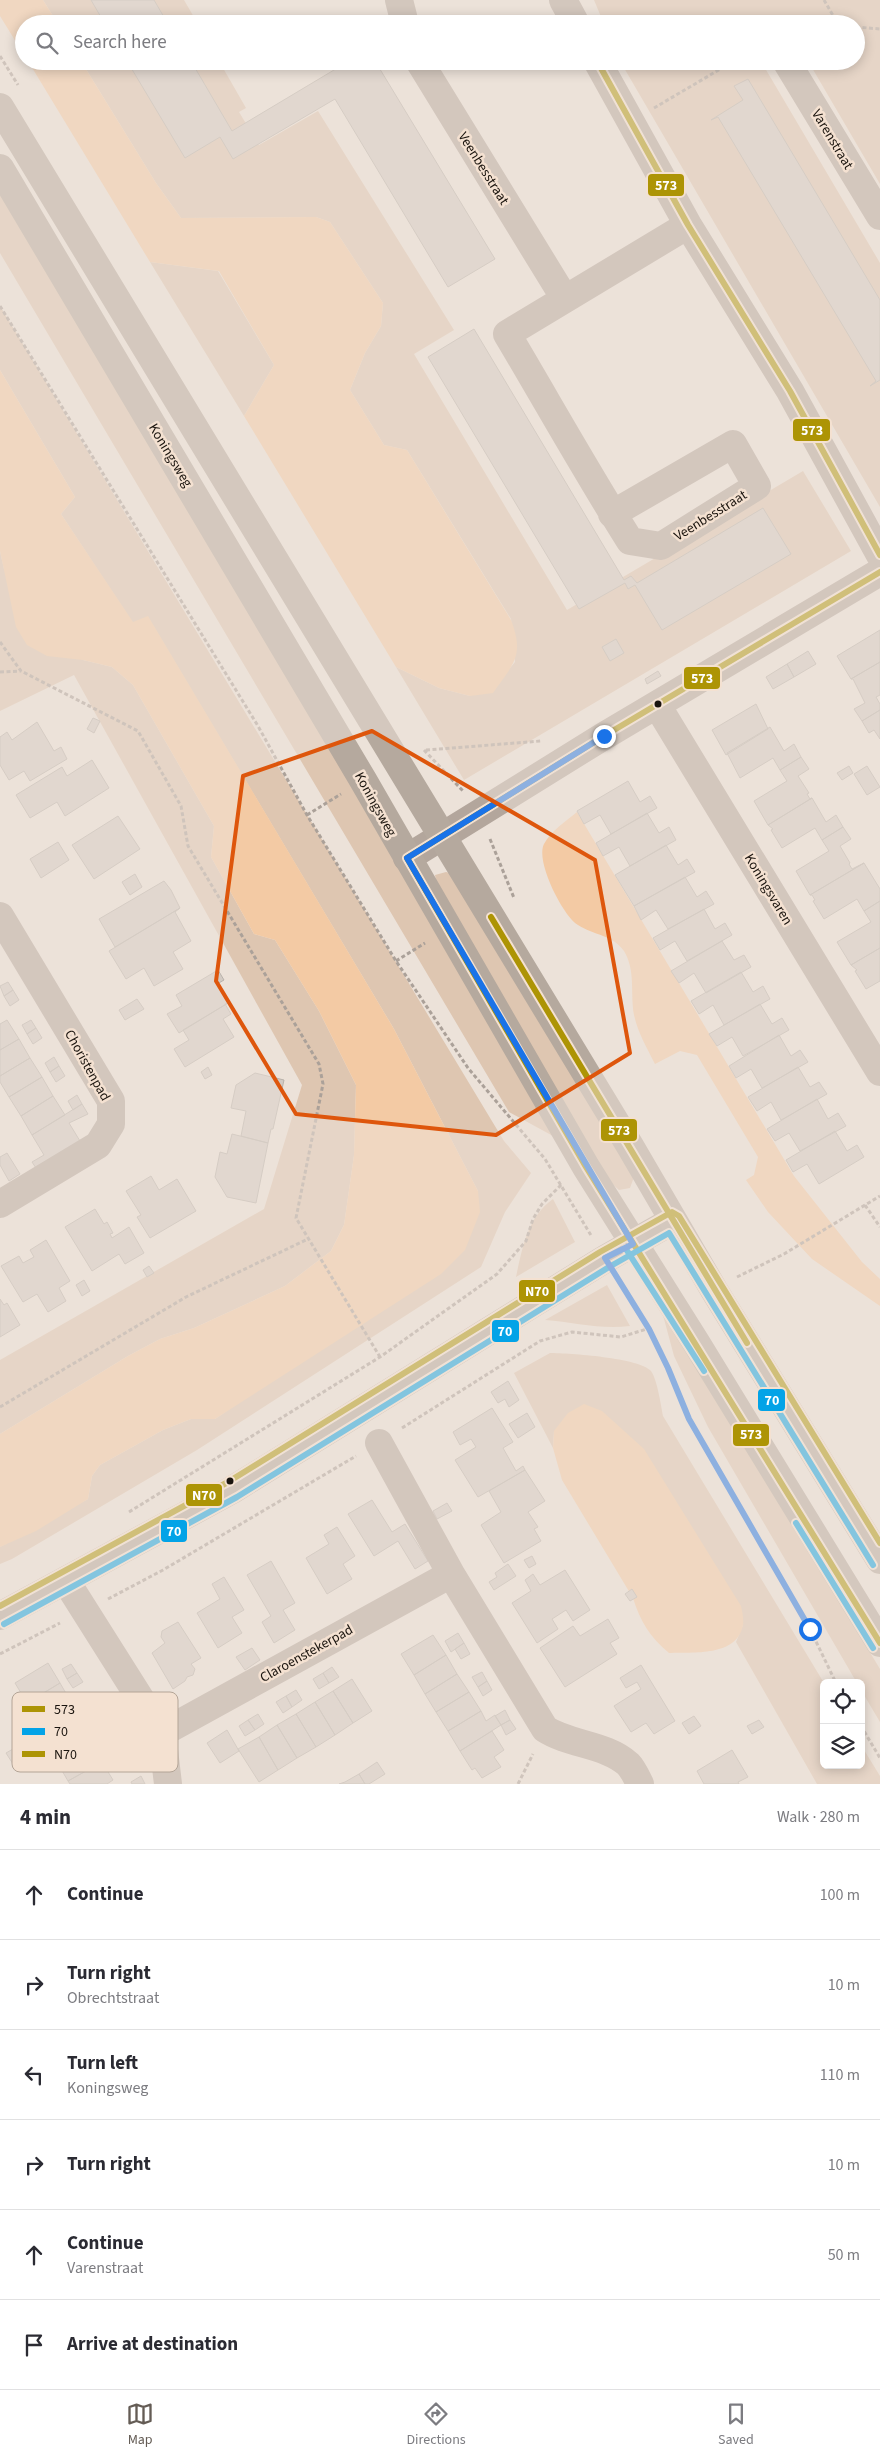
<!DOCTYPE html>
<html lang="en">
<head>
<meta charset="utf-8">
<style>
  :root { --surface:#fff; --page:#f7f7f7; --text:#2b2b33; --muted:#7c7c81; --line:#e1e1e2; --accent:#645c55 }
  body { margin:0; font-family:"Source Sans 3",sans-serif; background:var(--page); color:var(--text) }
  .controls { position:absolute; right:15px; bottom:15px; display:grid; overflow:hidden; border-radius:8px; box-shadow:0 2px 12px #0003 }
  .controls button { width:45px; height:45px; display:grid; place-items:center; padding:0; border:0; border-bottom:1px solid var(--line); background:var(--surface); color:var(--text); font:25px sans-serif }
  .stop { position:absolute; width:15px; height:15px; margin:-11px; border:4px solid #1a73e8; border-radius:50%; background:#fff }
  .stop.end { background:#1a73e8; border-color:#fff; box-shadow:0 1px 5px #0008 }
  .list { margin:0; padding:0; list-style:none }
  h2 { display:flex; justify-content:space-between; align-items:center; height:65px; margin:0; padding:0 20px; font-size:21px }
  h2 small { font-size:16px; font-weight:400; color:var(--muted) }
  .list li { display:grid; grid-template-columns:32px 1fr auto; gap:15px; align-items:center; box-sizing:border-box; height:90px; padding:0 20px; border-top:1px solid var(--line) }
  .list b { display:block; font-size:19px; white-space:nowrap }
  .list p { margin:0; font-size:16px; white-space:nowrap; color:var(--muted) }
  .list em { font-size:16px; font-style:normal; color:var(--muted) }
  .icon { flex:none; width:28px; height:28px; fill:none; stroke:currentColor; stroke-width:2; stroke-linecap:round; stroke-linejoin:round }
  .map { position:relative; flex:none; width:880px; height:1784px; overflow:hidden }
  .search { position:absolute; background:var(--surface); box-shadow:0 2px 12px #0003; left:15px; right:15px; top:15px; height:55px; display:flex; align-items:center; gap:12px; box-sizing:border-box; padding:0 18px; border-radius:28px; color:var(--muted); font-size:19px }
  .sheet { height:605px; background:var(--surface) }
  nav { display:flex; justify-content:space-around; align-items:center; box-sizing:border-box; height:70px; border-top:1px solid var(--line); background:var(--surface); font-size:14px; color:var(--muted) }
  nav a { display:grid; justify-items:center; gap:2px }
  nav .on { color:var(--accent) }
  .map>svg:first-child { display:block }
</style>
</head>
<body>
<div class="map">
<svg width="880" height="1784" viewBox="0 0 880 1784">
  <rect width="100%" height="100%" fill="#ece2d9"/>
  <!-- green -->
  <path fill="#dec6b1" d="M43,0H184L198,24H58Z
    M594,0H880V184L808,61H856V24H604Z
    M81,61H219L246,108L239,112L259,145L318,111L454,330L414,354L567,610L803,471L851,551L464,780L396,667L439,688L470,696L510,668L515,662L511,619L407,450L384,445L350,390L365,353L381,326L383,303L330,222L316,217L181,218L156,183Z
    M620,61H765L762,63L880,263V507Z
    M0,190L260,628L553,1136L509,1112L0,253Z
    M150,262L218,271L274,365L244,416Z
    M0,306L504,1141L531,1173L505,1212L481,1267L197,1450L12,1559L0,1564V1547L88,1499L92,1476L100,1465L163,1430L191,1419H215L243,1400L478,1191L394,1029L148,617L133,623L61,514L75,497L0,370Z
    M0,551L4,569L83,660L112,667L133,685L214,826L211,857L254,934L275,940L319,1011L356,1085L354,1155L344,1225L331,1251L285,1286L194,1328L160,1339L128,1356L0,1434V1360L264,1209L302,1085L74,675L0,711Z
    M446,872L457,875L634,1177L630,1188L619,1190L609,1181L437,885L435,875Z
    M553,1199L575,1242L516,1277C522,1249 528,1216 553,1199Z
    M607,1285L630,1326C601,1330 574,1322 545,1320Z
    M660,1304L880,1669V1722L861,1690V1683H857L708,1427L674,1356Z
    M550,1353C569,1353 640,1358 651,1371C657,1379 661,1405 663,1416L824,1683V1765H861V1745L880,1776V1784H817L736,1642L743,1625L554,1431L553,1448L514,1373Z"/>
  <!-- water -->
  <path fill="#f3caa4" d="M0,0H43L58,24H24V55L0,16Z
    M28,61H81L156,183L181,218L316,217L330,222L383,303L381,326L365,353L350,390L384,445L407,450L511,620C525,656 513,664 493,693L470,696L439,688L396,667L244,416L274,365L219,271L150,262Z
    M0,370L75,497L61,514L133,622L148,616L394,1029L478,1191L480,1212L465,1250L441,1274L215,1419H191L163,1430L100,1465L92,1476L88,1499L36,1531L0,1547V1434L128,1356L160,1339L194,1328L285,1286L331,1251L344,1225L354,1155L356,1085L319,1011L275,940L254,934L211,857L214,826L133,685L112,667L83,660L47,656L27,645L16,627L0,551Z
    M577,812L794,1176L862,1262L880,1279V1306L812,1259L768,1212L746,1180L754,1175L758,1157L697,1055L680,1051L655,1064C647,1048 638,1033 634,1015C630,993 636,971 624,951C613,935 593,935 578,925C563,916 535,861 544,844C551,831 566,821 577,812Z
    M584,1404L602,1411L644,1449L741,1606C742,1611 744,1619 743,1625C737,1657 693,1652 669,1653C650,1637 640,1621 633,1598L562,1480L553,1448L554,1431L568,1413Z"/>
  <!-- building -->
  <path fill="#d3cbc4" stroke="#b9b2ab" d="M91,0H154L168,24H105Z
    M127,61H191L232,131L349,61H375L495,259L448,287L335,99L233,159L220,137L185,158Z
    M748,79L880,300V380L870,386L876,381L718,117L711,120L743,100L734,86Z
    M474,329L624,580L631,576L637,583L763,508L791,554L662,630L635,585L628,589L625,583L579,609L428,357Z
    M880,630V662L851,679L837,656Z
    M616,639L624,653L610,661L602,647Z
    M808,651L816,664L794,677L787,664Z
    M880,662V695L876,697L880,704V710L862,721L854,709L865,703L853,679H851Z
    M787,664L794,677L773,689L766,677Z
    M658,671L661,676L647,684L645,679Z
    M756,704L768,729L726,755L712,730Z
    M880,710V739L874,730L869,733L862,721Z
    M93,718L100,721L94,733L87,729Z
    M37,722L54,751L61,747L67,759L30,781L24,771L9,780L0,765V737L7,732L12,740Z
    M770,727L784,751L794,744L801,757L780,770L773,758L740,778L727,753Z
    M801,757L809,769L798,776L809,793L807,794L810,799L812,798L768,825L754,801L787,781L780,770Z
    M92,760L109,788L65,816L57,802L30,818L16,795L62,767L67,776Z
    M849,766L853,773L842,780L837,773Z
    M867,766L880,787L867,795L854,774Z
    M628,781L640,802L650,796L657,808L611,834L600,815L584,824L577,811Z
    M812,798L826,822L836,815L843,827L822,840L815,828L782,848L771,830L773,829L768,825Z
    M647,813L659,833L669,827L676,840L630,866L619,847L603,856L596,843Z
    M118,816L140,849L94,879L72,845Z
    M843,827L851,839L840,846L850,863L849,864L852,869L864,863L810,895L796,871L829,851L822,840Z
    M58,842L69,860L41,878L30,859Z
    M666,845L678,865L687,859L695,872L634,906L615,875Z
    M864,863L880,889V901L864,911L857,899L824,919L813,901L815,900L812,895H810Z
    M135,874L142,887L130,895L122,882Z
    M685,877L697,897L706,891L714,904L668,929L656,910L641,920L634,906Z
    M164,881L171,890L180,908L115,947L99,919Z
    M880,901V948L851,965L837,942L871,922L864,911Z
    M180,908L175,912L191,941L173,952L183,969L154,986L144,968L126,979L109,951Z
    M704,909L715,929L725,923L732,935L687,961L675,941L660,950L653,938Z
    M722,941L734,960L744,955L751,967L706,993L694,973L679,983L671,971Z
    M880,948V981L866,989L855,971L857,970L851,965Z
    M218,970L224,980L217,984L228,1003L179,1033L167,1014L182,1006L176,995Z
    M741,972L753,992L763,986L770,999L724,1025L713,1005L699,1014L691,1001Z
    M8,982L13,990L4,996L0,986Z
    M13,990L19,1000L10,1006L4,996Z
    M137,999L144,1009L125,1020L119,1010Z
    M228,1003L225,1004L231,1014L223,1019L234,1037L185,1067L174,1049L189,1040L183,1030Z
    M760,1004L772,1024L782,1018L789,1030L743,1056L732,1037L717,1046L709,1034Z
    M7,1020L19,1039L0,1050V1024Z
    M31,1020L36,1028L27,1034L22,1025Z
    M36,1028L42,1038L33,1044L27,1034Z
    M779,1035L791,1056L800,1050L808,1062L762,1088L751,1069L736,1078L729,1066Z
    M19,1039L30,1058L0,1076V1050Z
    M54,1057L59,1066L50,1072L45,1063Z
    M30,1058L42,1077L9,1097L0,1082V1076Z
    M59,1066L65,1076L56,1082L50,1072Z
    M208,1067L212,1075L205,1079L201,1072Z
    M798,1067L810,1087L819,1082L827,1094L781,1120L771,1102L757,1111L748,1097Z
    M255,1073L284,1080L273,1129H271L268,1143L241,1136L246,1111L231,1108L236,1085Z
    M42,1077L53,1096L21,1116L9,1097Z
    M77,1095L82,1104L73,1110L68,1101Z
    M53,1096L65,1115L32,1135L21,1116Z
    M817,1099L828,1119L838,1113L846,1126L800,1151L789,1133L775,1141L767,1129Z
    M82,1104L88,1114L69,1123L80,1141L36,1168L32,1162L44,1155L32,1135Z
    M835,1131L847,1151L857,1145L864,1157L819,1184L807,1164L793,1172L786,1160Z
    M232,1134L268,1143L256,1203L227,1197L215,1177L220,1152L227,1154Z
    M7,1153L20,1174L9,1181L0,1165V1157Z
    M151,1176L159,1190L177,1179L196,1211L150,1238L137,1217L141,1215L126,1191Z
    M95,1209L104,1224L107,1222L113,1233L110,1234L112,1238L129,1227L144,1253L125,1264L119,1254L92,1271L65,1227Z
    M46,1240L70,1281L59,1288L66,1301L48,1312L37,1294L23,1302L1,1266L19,1256L23,1263L34,1257L30,1250Z
    M149,1266L154,1273L147,1277L143,1270Z
    M84,1280L90,1291L82,1296L76,1285Z
    M0,1299L4,1305L7,1303L20,1325L0,1337Z
    M508,1381L519,1400L509,1407L505,1399L498,1403L491,1392Z
    M492,1408L513,1442L503,1448L516,1471L523,1466L525,1470L478,1497L455,1460L476,1447L471,1439L460,1445L453,1432Z
    M527,1413L535,1427L518,1438L509,1424Z
    M525,1470L545,1501L528,1512L538,1527L534,1529L541,1541L504,1563L481,1525L501,1512L489,1491Z
    M372,1500L392,1532L405,1524L428,1561L415,1569L398,1541L374,1556L348,1514Z
    M447,1503L452,1511L437,1519L433,1511Z
    M337,1527L355,1556L343,1564L352,1579L327,1594L306,1558L329,1544L324,1535Z
    M532,1556L536,1564L529,1568L524,1560Z
    M271,1561L295,1603L283,1610L295,1630L274,1643L262,1622L271,1616L247,1575Z
    M508,1564L516,1576L494,1590L489,1582L497,1577L495,1573Z
    M565,1570L590,1610L573,1621L566,1610L552,1619L558,1629L537,1643L512,1603L531,1591L525,1580L533,1574L540,1585Z
    M224,1577L244,1610L232,1617L242,1633L218,1648L197,1613L220,1599L212,1584Z
    M632,1589L637,1597L630,1601L625,1594Z
    M608,1619L619,1638L610,1643L617,1654L565,1687L540,1648L573,1626L580,1636Z
    M178,1622L201,1658L191,1664L195,1669L193,1675L187,1677L185,1681L173,1689L152,1653L165,1643L161,1637L162,1631Z
    M458,1633L464,1643L451,1652L445,1641Z
    M433,1635L446,1655L414,1675L401,1654Z
    M464,1643L470,1654L461,1659L455,1649Z
    M252,1648L260,1660L245,1670L236,1657Z
    M446,1655L457,1674L425,1694L414,1675Z
    M48,1663L60,1683L27,1703L15,1683Z
    M71,1664L77,1673L67,1679L62,1669Z
    M641,1665L675,1721L654,1734L646,1723L631,1732L614,1706L641,1689L637,1682L626,1688L620,1678Z
    M332,1667L339,1677L329,1683L323,1673Z
    M482,1672L487,1681L478,1687L472,1677Z
    M77,1673L83,1682L73,1688L67,1679Z
    M323,1673L329,1683L319,1689L313,1679Z
    M457,1674L469,1692L436,1712L425,1694Z
    M352,1679L372,1711L353,1723L333,1691Z
    M487,1681L492,1690L483,1696L478,1687Z
    M60,1683L71,1702L39,1721L27,1703Z
    M296,1690L302,1700L292,1707L286,1696Z
    M333,1691L353,1723L335,1735L315,1702Z
    M469,1692L481,1711L448,1731L436,1712Z
    M286,1696L292,1707L283,1713L276,1702Z
    M315,1702L335,1735L316,1747L296,1714Z
    M505,1710L510,1720L501,1725L495,1716Z
    M481,1711L486,1721L495,1715L501,1725L460,1751L448,1731Z
    M258,1714L264,1724L255,1730L248,1720Z
    M296,1714L316,1747L297,1758L277,1725Z
    M694,1716L701,1726L689,1734L682,1723Z
    M248,1720L255,1730L245,1736L239,1726Z
    M510,1720L516,1729L506,1735L501,1725Z
    M759,1720L764,1727L752,1734L747,1726Z
    M277,1725L297,1758L278,1770L259,1737Z
    M227,1730L239,1751L220,1763L207,1743Z
    M492,1731L504,1750L494,1757L501,1767L482,1778L475,1768L472,1770L460,1751Z
    M259,1737L278,1770L259,1782L238,1749Z
    M90,1742L102,1762L68,1781L57,1762Z
    M20,1745L26,1755L13,1764L6,1753Z
    M732,1750L748,1777L738,1782L739,1784H704L697,1771Z
    M102,1762L113,1780L107,1784H70L68,1781Z
    M377,1762L385,1774L369,1784H365L359,1774Z
    M359,1774L365,1784H339L345,1782Z
    M141,1776L145,1784H132L131,1782Z"/>
  <g fill="none" stroke-linecap="round" stroke-linejoin="round">
    <!-- path -->
    <path stroke="#aba199" stroke-width="3" stroke-dasharray="4 2.5" stroke-linecap="butt" d="M824,0L838,24
      M856,27L880,29
      M0,56L18,85
      M654,108L734,61
      M0,306L258,726L307,815L396,961L468,1068L545,1159L592,1237
      M0,642L21,671L138,731L181,806L188,846L319,1064L323,1084L296,1218L380,1357
      M0,672L21,671
      M424,750L463,791
      M426,750L541,741
      M307,815L341,794
      M490,839L514,898
      M396,961L425,943
      M865,1205L880,1227
      M737,1277L784,1254L880,1196
      M620,1283L649,1329L669,1368L689,1419L810,1629L836,1683
      M0,1407L186,1297L308,1239
      M402,1428L540,1341L572,1332L621,1337L650,1328
      M129,1512L380,1357L497,1274L526,1241L533,1219L542,1204L562,1184
      M108,1599L163,1570L356,1456
      M0,1654L60,1623
      M861,1726L880,1758
      M518,1784L533,1754"/>
    <!-- minor -->
    <path stroke="#b3a69c" stroke-width="28" d="M399,0L405,24
      M563,0L576,24
      M419,61L565,299
      M597,61L688,225L790,391L880,555
      M786,61L880,216
      M612,514L733,444L757,486L661,546L630,541C587,473 548,403 507,334L688,225
      M657,705L880,1072
      M407,858L604,736L880,572
      M0,916L111,1101V1124L98,1145L0,1204
      M379,1443L451,1574L545,1729C570,1745 606,1744 628,1764C633,1769 637,1778 640,1784
      M66,1581L162,1733L168,1784
      M0,1616L232,1490L605,1259L672,1221
      M162,1733L451,1574"/>
    <!-- major -->
    <path stroke="#b5a99e" stroke-width="28" d="M0,107L630,1146L714,1290L880,1560
      M0,168L363,780L586,1167L697,1344L880,1643"/>
    <!-- bus-1 casing -->
    <g stroke="#f4e1d1" stroke-width="10">
      <path id="bus-1" d="M597,61L688,225L790,391L880,555
        M880,572L604,736L407,858L586,1167L880,1643
        M491,917L747,1343"/>
    </g>
    <!-- bus-2 casing -->
    <g stroke="#f4e1d1" stroke-width="10">
      <path id="bus-2" d="M626,1249L704,1371
        M796,1523L873,1648
        M4,1624L237,1497L609,1267L669,1233L873,1565"/>
    </g>
    <!-- bus-3 casing -->
    <g stroke="#f4e1d1" stroke-width="10">
      <path id="bus-3" d="M0,1606L228,1482L600,1252L672,1212L679,1216L880,1543"/>
    </g>
    <!-- bus-1 -->
    <use href="#bus-1" stroke="#ad9405" stroke-width="6"/>
    <!-- bus-2 -->
    <use href="#bus-2" stroke="#03a3e7" stroke-width="6"/>
    <!-- bus-3 -->
    <use href="#bus-3" stroke="#ad9405" stroke-width="6"/>
  </g>
  <g fill="none" stroke-linecap="round" stroke-linejoin="round">
    <!-- route -->
    <path stroke="#1a73e8" stroke-width="6" d="M604,736L407,858L633,1244L605,1258L649,1329L668,1368L689,1419L810,1629"/>
  </g>
  <!-- marked area -->
  <path d="M0 0H880V1784H0ZM372,731L595,860L630,1053L496,1135L296,1114L216,981L243,776Z" fill="#ece2d9" fill-opacity=".55" fill-rule="evenodd"/>
  <path fill="none" stroke="#de560c" stroke-width="4" stroke-linejoin="round" d="M372,731L595,860L630,1053L496,1135L296,1114L216,981L243,776Z"/>
  <!-- markers -->
  <g fill="#1a140e" stroke="#f4e1d1" stroke-width="2">
    <circle cx="658" cy="704" r="4.5"/>
    <circle cx="230" cy="1481" r="4.5"/>
  </g>
  <g text-anchor="middle" stroke-width="5" stroke-linejoin="round" paint-order="stroke">
    <!-- street labels -->
    <g font-size="14" fill="#1a140e" stroke="#f4e1d1">
      <text transform="translate(833 139) rotate(59)" y="5">Varenstraat</text>
      <text transform="translate(484 168) rotate(58)" y="5">Veenbesstraat</text>
      <text transform="translate(171 455) rotate(59)" y="5">Koningsweg</text>
      <text transform="translate(710 515) rotate(-32)" y="5">Veenbesstraat</text>
      <text transform="translate(376 804) rotate(61)" y="5">Koningsweg</text>
      <text transform="translate(769 889) rotate(59)" y="5">Koningsvaren</text>
      <text transform="translate(88 1065) rotate(61)" y="5">Choristenpad</text>
      <text transform="translate(306 1653) rotate(-29)" y="5">Claroenstekerpad</text>
    </g>
  </g>
  <!-- legend -->
  <rect x="12" y="1692" width="166" height="80" rx="8" fill="#f4e1d1" stroke="#b3a496" stroke-width="1"/>
  <rect x="22" y="1706" width="23" height="6" fill="#ad9405"/>
  <rect x="22" y="1728" width="23" height="7" fill="#03a3e7"/>
  <rect x="22" y="1751" width="23" height="6" fill="#ad9405"/>
  <g font-size="14" fill="#1a140e">
    <text x="54" y="1714">573</text>
    <text x="54" y="1736">70</text>
    <text x="54" y="1759">N70</text>
  </g>
  <g stroke="#f4e1d1" stroke-width="2">
    <rect x="647" y="173" width="38" height="24" rx="5" fill="#ad9405"/>
    <rect x="792" y="418" width="39" height="24" rx="5" fill="#ad9405"/>
    <rect x="683" y="666" width="38" height="24" rx="5" fill="#ad9405"/>
    <rect x="600" y="1118" width="38" height="24" rx="5" fill="#ad9405"/>
    <rect x="518" y="1279" width="38" height="24" rx="5" fill="#ad9405"/>
    <rect x="491" y="1319" width="29" height="24" rx="5" fill="#03a3e7"/>
    <rect x="757" y="1388" width="29" height="24" rx="5" fill="#03a3e7"/>
    <rect x="732" y="1423" width="38" height="24" rx="5" fill="#ad9405"/>
    <rect x="185" y="1483" width="38" height="24" rx="5" fill="#ad9405"/>
    <rect x="160" y="1519" width="28" height="24" rx="5" fill="#03a3e7"/>
  </g>
  <g font-size="14" text-anchor="middle" font-weight="bold" fill="#fff">
    <text x="666" y="190">573</text>
    <text x="812" y="435">573</text>
    <text x="702" y="683">573</text>
    <text x="619" y="1135">573</text>
    <text x="537" y="1296">N70</text>
    <text x="505" y="1336">70</text>
    <text x="772" y="1405">70</text>
    <text x="751" y="1439">573</text>
    <text x="204" y="1500">N70</text>
    <text x="174" y="1536">70</text>
  </g>
</svg>
<div class="controls">
<button><svg class="icon" aria-label="locate" viewBox="0 0 24 24"><circle cx="12" cy="12" r="6"/><path d="M12 2v4M12 18v4M2 12h4M18 12h4"/></svg></button>
<button><svg class="icon" aria-label="layers" viewBox="0 0 24 24"><path d="M12 4l9 5-9 5-9-5zM3 14l9 5 9-5"/></svg></button>
</div>
<div class="stop" style="left:810px;top:1629px"></div>
<div class="stop end" style="left:604px;top:736px"></div>
<div class="search"><svg class="icon" aria-label="search" viewBox="0 0 24 24"><circle cx="10" cy="10" r="6"/><path d="M15 15l6 6"/></svg>Search here</div>
</div>
<section class="sheet">
<h2>4 min<small>Walk · 280 m</small></h2>
<ul class="list">
<li><svg class="icon" aria-label="ahead" viewBox="0 0 24 24"><path d="M12 20V5M6 11l6-6 6 6"/></svg><div><b>Continue</b></div><em>100 m</em></li>
<li><svg class="icon" aria-label="right" viewBox="0 0 24 24"><path d="M7 20v-9h11M14 6l5 5-5 5"/></svg><div><b>Turn right</b><p>Obrechtstraat</p></div><em>10 m</em></li>
<li><svg class="icon" aria-label="left" viewBox="0 0 24 24"><path d="M17 20v-9H6M10 6l-5 5 5 5"/></svg><div><b>Turn left</b><p>Koningsweg</p></div><em>110 m</em></li>
<li><svg class="icon" aria-label="right" viewBox="0 0 24 24"><path d="M7 20v-9h11M14 6l5 5-5 5"/></svg><div><b>Turn right</b></div><em>10 m</em></li>
<li><svg class="icon" aria-label="ahead" viewBox="0 0 24 24"><path d="M12 20V5M6 11l6-6 6 6"/></svg><div><b>Continue</b><p>Varenstraat</p></div><em>50 m</em></li>
<li><svg class="icon" aria-label="arrive" viewBox="0 0 24 24"><path d="M6 21V4h12l-3 4 3 4H6"/></svg><div><b>Arrive at destination</b></div></li>
</ul>
</section>
<nav>
<a class="on"><svg class="icon" aria-label="map" viewBox="0 0 24 24"><path d="M3 6l6-2 6 2 6-2v14l-6 2-6-2-6 2zM9 4v14M15 6v14"/></svg>Map</a>
<a><svg class="icon" aria-label="directions" viewBox="0 0 24 24"><path d="M12 3l9 9-9 9-9-9zM9 14v-3h6M13 9l2 2-2 2"/></svg>Directions</a>
<a><svg class="icon" aria-label="saved" viewBox="0 0 24 24"><path d="M7 4h10v16l-5-4-5 4z"/></svg>Saved</a>
</nav>
</body>
</html>
